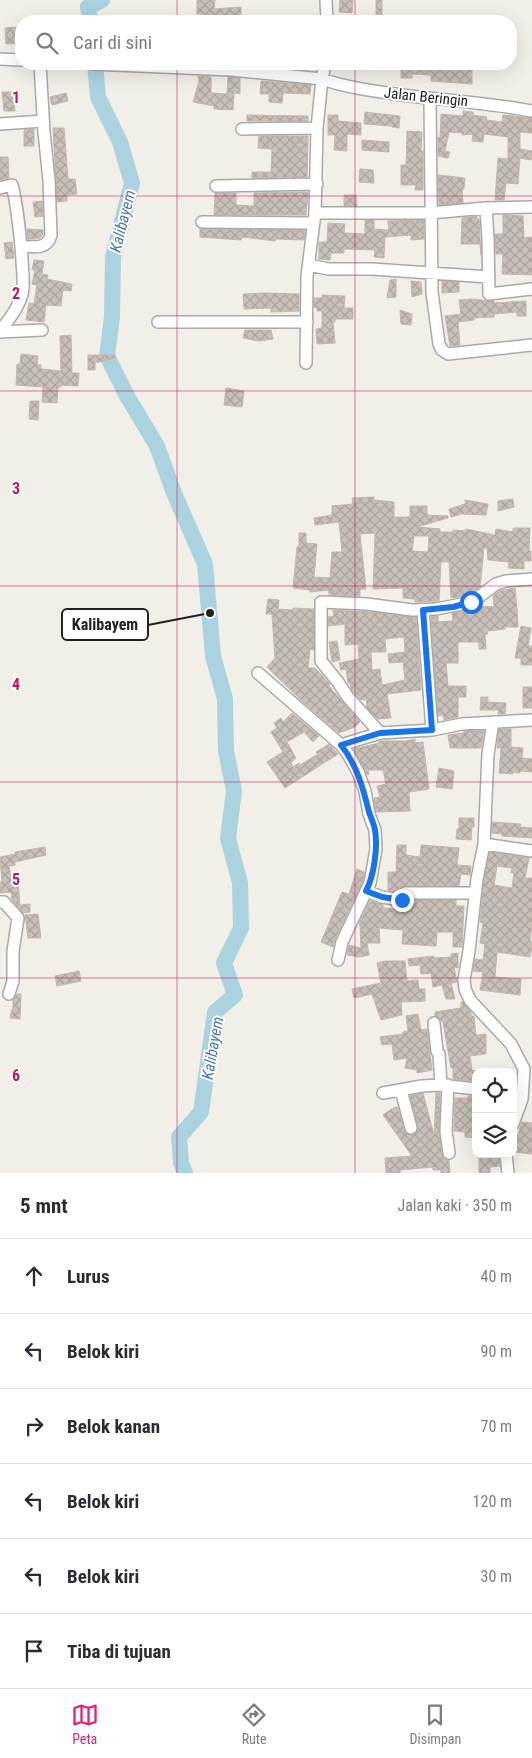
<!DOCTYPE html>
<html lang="id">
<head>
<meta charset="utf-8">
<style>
  :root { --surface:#fff; --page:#f2f2f3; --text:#2b2b33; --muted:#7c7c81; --line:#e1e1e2; --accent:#db2777 }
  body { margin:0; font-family:"Roboto Condensed",sans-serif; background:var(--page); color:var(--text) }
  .controls { position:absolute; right:15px; bottom:15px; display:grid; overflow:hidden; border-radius:10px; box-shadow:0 5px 20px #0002 }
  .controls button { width:45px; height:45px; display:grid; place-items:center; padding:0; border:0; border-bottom:1px solid var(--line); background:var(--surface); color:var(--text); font:25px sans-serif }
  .stop { position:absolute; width:15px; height:15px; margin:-11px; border:4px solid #1a73e8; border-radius:50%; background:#fff }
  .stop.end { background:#1a73e8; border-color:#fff; box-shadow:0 1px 5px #0008 }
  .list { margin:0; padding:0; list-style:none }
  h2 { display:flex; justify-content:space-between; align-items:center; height:65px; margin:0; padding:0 20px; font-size:21px }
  h2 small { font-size:16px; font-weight:400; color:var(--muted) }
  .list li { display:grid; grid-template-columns:32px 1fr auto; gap:15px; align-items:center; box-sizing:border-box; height:75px; padding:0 20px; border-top:1px solid var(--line) }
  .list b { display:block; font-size:19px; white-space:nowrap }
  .list em { font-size:16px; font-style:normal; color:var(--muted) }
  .icon { flex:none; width:28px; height:28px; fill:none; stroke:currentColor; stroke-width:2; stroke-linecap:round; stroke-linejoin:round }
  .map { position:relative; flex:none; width:532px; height:1173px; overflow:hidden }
  .search { position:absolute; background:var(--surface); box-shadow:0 5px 20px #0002; left:15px; right:15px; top:15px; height:55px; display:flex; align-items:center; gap:12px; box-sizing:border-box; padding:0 18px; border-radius:20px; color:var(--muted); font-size:19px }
  .sheet { height:515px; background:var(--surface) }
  nav { display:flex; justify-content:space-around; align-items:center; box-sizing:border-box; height:70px; border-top:1px solid var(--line); background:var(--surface); font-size:14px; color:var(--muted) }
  nav a { display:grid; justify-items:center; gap:2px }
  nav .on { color:var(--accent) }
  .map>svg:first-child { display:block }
</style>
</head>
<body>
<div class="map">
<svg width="532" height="1173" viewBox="0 0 532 1173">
  <defs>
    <pattern id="building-cross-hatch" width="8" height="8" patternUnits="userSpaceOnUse" patternTransform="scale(1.25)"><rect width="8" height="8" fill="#c7bfb8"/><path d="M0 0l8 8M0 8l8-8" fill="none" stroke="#aba49e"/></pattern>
  </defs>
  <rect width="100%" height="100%" fill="#f2efe9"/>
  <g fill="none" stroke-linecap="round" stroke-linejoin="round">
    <!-- river -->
    <path stroke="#aad3df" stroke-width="16" d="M90,21L88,7L102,0
      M95,64L98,97L120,142L132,183L113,257L112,317L107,356L127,396L157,446L174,493L205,564L213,656L225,699L226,751L234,791L228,838L240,883L241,928L224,963L235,995L215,1012L201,1112L179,1137L181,1163L185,1173"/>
  </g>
  <!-- building -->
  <path fill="url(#building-cross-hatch)" stroke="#c4b6ab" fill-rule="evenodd" d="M197,0H215L214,9L241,7V19L205,21L204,14H197Z
    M340,0H353L352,13L339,12Z
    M376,0H382V21H376Z
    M17,27L18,43L6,44L5,28Z
    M401,64L472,65V84L431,81V75L412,74V78H401Z
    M198,76L211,77V93L227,94L228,77L240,78V94L234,93L233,110L214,109V106L193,102L199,81Z
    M261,81L311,85L310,94L283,93L282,103L269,102V94H260Z
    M2,92H13L15,111H4Z
    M66,93L68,101L52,105L50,97Z
    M463,111L473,112V115L487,117L486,120L502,122L503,115L532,118V133L520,132V149L532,151L531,160L520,158L518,184L506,183L504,200H495L498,158L508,159V137L484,134L483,142L472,141L473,134L462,135V133L449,132L445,151L450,152L448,158L438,156V137L440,138L441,114L463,116Z
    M365,112L400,116L399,128L392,127V126L364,124Z
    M247,115L308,116V121H247Z
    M328,115H338V121L361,123V135L347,134V151L334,150L335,135H328Z
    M53,128H64L68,179H75L77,194L67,195V201L57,202Z
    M34,129V146H24V130Z
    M407,131L422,132L421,151H423V190H415L416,185H401V165H406Z
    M259,136H308L307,177L252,178V172H271L272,149L258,148Z
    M362,140L389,142V152L362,150Z
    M0,157H8L9,178L0,180Z
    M360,169L373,170L374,183L359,182Z
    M438,175L465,178L464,189H462L463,203L439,205Z
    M306,192L308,193L306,215H214L215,193H236V205L254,206V193Z
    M344,195H356L357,206H344Z
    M42,201L43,216L35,217L33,202Z
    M503,215L523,216L524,238L532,237V275L502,274L503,254H496L495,234H503Z
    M477,216V219H479L480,239L481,255L480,244H461L462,218Z
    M365,220H374V229L389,230L388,221L424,220V239L411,240V235L385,237L384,258L374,257L375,250L344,249V253H331L330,260L319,259V242H327L328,223L345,224L344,233L365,234Z
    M27,229L43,230V234L40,238L28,239Z
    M200,229L305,230V233L304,240L275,239V241L242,237L241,240L200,237Z
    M12,242L14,258L6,259L4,243Z
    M34,260L44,261L42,274L48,275L47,279L72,284L71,291L63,290L61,306L46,305L44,322L26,320L29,303L34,304L37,285L32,284L35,270H32Z
    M396,279V297L387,298L390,280Z
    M411,281L421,282L422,294L412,297Z
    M442,281L459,282V292L442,293Z
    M266,293L299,294V311L271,312V308L244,309L243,294Z
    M322,295L345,296L344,308H353V319H335V322H333L335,343L317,344L316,329L322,328V311H317V308L314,307V298H322Z
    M471,299L494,301V303L526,301V316H517V312L494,314V317L474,318V320L458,322L460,345L450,346L445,316L461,314L459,300Z
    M400,310L412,314L411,325L401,324Z
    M245,330H271L273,339L259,341L243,338Z
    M71,335L72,373H79L78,386L61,385V387H58L57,403L42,402L43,387L16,385L17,364H20L21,354L38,356L37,365H41V369L61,371L60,336Z
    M88,355H115V358L95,363V370H88Z
    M226,388L244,391L242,407L224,405Z
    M30,401H39L38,420L29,419Z
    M374,497V500L394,502V517H410V506H427V515L448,516V518L417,527L440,529V532H453V530L466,531V529L495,535L496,529L513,532V528H530L529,551H531V561H524V569L508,568L509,562L488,560L487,548H484L480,587L469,595L451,598L449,562H441L439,601L415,602V599L403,598V588L373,589L375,533L360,534L366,589H360V596L329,595V590L310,592V590L293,588L297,547H299V533H306V543L317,544L314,577L330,578L332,552H342L339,522L315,525L314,518L332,515V506L353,504L352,498ZM414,536H429L428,552L412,551Z
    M513,499L514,507L498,511V501Z
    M465,500L488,504L486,515L462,514L451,517L449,509L465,504Z
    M515,588L517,609L518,627H505V629L487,631L488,634H485L486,649H479V642H458V663H446L448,686H466V697H458V717L444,720L443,715L438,716L431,617L438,616V622L453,621L452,613L473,609L479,606L494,607L493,596L499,591Z
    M268,599L279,600L278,609L293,610V608L314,609V650L310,649L308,668H315L330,684L329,686L360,722L355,727L339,733L303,702L267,667L275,658L272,614H266Z
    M333,610L372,612L416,617L421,690L387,694L391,718L378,719L367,708L366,699L361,700L351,689L350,683H348L346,669L341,670L339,663L359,659L358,644L345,645V624L328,626V617L334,616ZM404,637L405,652L388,654L389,663L403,662L405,680L382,685L380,669L372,670L371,652H386L385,639Z
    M521,626L531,628L528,646H532V665H521V658H515Z
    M337,641L340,660L332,662L329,642Z
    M523,687H532V708H523Z
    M481,697H488V702L506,703L505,714H498L499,710H480Z
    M292,713L319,736L313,742L304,732L287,742L296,758L291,763L293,767L299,763L300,765L318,754L316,752L329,744L338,754L285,788L267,762L283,752L271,732L277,728L274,723L281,718L283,722Z
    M499,729H511V747L523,748L522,758L532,759V772L520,771V773L513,772V774L499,773L501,748H497Z
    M484,730L481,748H450L448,735L464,733V731Z
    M415,739V743L423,742L429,789L409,792L410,811L376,812L374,798L380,797L377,786L386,784L383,770H368L369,774L367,775L354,749L379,743V741H406Z
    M439,768L454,771L452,789L436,787Z
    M459,818H474V827H472L471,840L456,839L457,829H459Z
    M492,822L521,824L520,827L532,828V838L502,836V834L492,833Z
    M397,845H406V855L420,857L421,845L459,848L457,865L471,866L470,875L461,874L459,886H405L400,887L397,892L388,890V872H396Z
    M45,847L46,855L15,862V865L9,866L12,882H18L20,905L30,904V912L23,913L12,900L11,892L0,893V882H2L0,857L16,854L15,852Z
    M490,852L529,858L525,878H532V925L530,941L532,942V946L530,957L497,952L495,977L521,979L520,995L480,990L483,972L473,971L475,959L483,960L485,944L480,943L483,923L480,922L484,880ZM497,866L512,868L511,873H514L512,888L494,885Z
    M357,869L364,872L363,881L335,939L333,947L321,942L342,892L349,894Z
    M410,900H456V906H464L462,947H453V932H437L436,946L402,944L403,930L379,928L380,943H367L369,955L359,957L347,955L349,945L361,948L360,925L359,924L370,901L383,905V908L405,910L406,906Z
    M38,914L41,938H28L25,915Z
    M458,953V968L454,967L457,982L451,983L455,999H446L442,985L433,987L431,973L421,974L420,965L409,966L408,959L434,956V958L451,957V954Z
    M385,961H405L407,981L418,980L419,989H425V1001L401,1002L402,1015L381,1020L372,994L354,998L352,989L381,983L377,963Z
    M79,971L81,981L57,986L55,976Z
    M17,994H21L20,1019L10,1018L12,1009H13V1000Z
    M461,1002H463L471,1012V1016H474L476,1035L486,1034V1054L470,1056L472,1070L476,1071V1081L453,1079V1068H451L443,1022L435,1016V1012L461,1008Z
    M418,1014L421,1030L427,1029L432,1070L417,1073V1070L405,1068L407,1058L394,1060L392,1044L382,1045L380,1037L403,1034V1032L408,1031L406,1016Z
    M423,1093L434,1135L436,1093H440L439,1132L442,1154L443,1158L449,1160L450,1173H441V1170H433V1167L400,1170V1173H386L385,1158L412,1156L383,1115L393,1108L398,1107L404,1130L409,1135H413L418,1130V1127L410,1096Z
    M468,1096H476V1138L465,1137V1132L454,1131L455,1098H468Z
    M522,1122L532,1123V1154L513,1152V1137H517Z
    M488,1155L489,1157H499L500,1166L490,1167V1173H479V1156Z"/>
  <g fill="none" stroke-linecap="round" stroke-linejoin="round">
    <!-- minor casing -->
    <g stroke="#a9a9a9" stroke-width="14">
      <path id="minor" d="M326,0L327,21
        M0,59L21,60
        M93,64L231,70L322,79L325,64
        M430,98L432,292L439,344L442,350L448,354L532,345
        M0,124L43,121
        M242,129L317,128
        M216,186L317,184
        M0,188L12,185C18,209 20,234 22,259C22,270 25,283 22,294C19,306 9,321 0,330
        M486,208L488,239L489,294L532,289
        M315,213H430L486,208L532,207
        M202,222L314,223
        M21,246C34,247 47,250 51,235L49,180L44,132L40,64
        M309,265L328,269H372L489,277
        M158,322H307
        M0,332L42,330
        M306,363L307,276L315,213L317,128L322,79C348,88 374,91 401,95C445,100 489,103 532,111
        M423,610L432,730
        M258,673L341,745L348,754L358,772L365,791L369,814L375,830L376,849L370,883L342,942L338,960
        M493,722L488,754L484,844L477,879L469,951L464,980L465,989L470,1000L511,1044L524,1069L522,1099L513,1124
        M380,733L347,696L338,682L321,661V602L367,604L412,610L436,609L472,602L496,584L506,581L532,579
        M341,745L380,733L432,730L462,724L532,720
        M484,844L532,851
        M366,891L382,897L402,900L405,893H475
        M0,902H4L18,918L13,951V981L9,994
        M434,1023L437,1051L439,1054L441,1085
        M448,1085L446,1131L449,1153
        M401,1090L411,1128
        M383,1093L422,1086L441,1085L476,1089
        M506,1154L508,1173"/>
    </g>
    <!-- minor -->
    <use href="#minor" stroke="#fff" stroke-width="11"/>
  </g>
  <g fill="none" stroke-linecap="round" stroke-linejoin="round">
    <!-- route -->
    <path stroke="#1a73e8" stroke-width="6" d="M402,900L382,897L366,891C374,876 378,847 375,830C374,824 371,818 369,812C363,788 357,765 341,745L380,733L432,730L423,610L453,607L471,602"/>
  </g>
  <!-- grid -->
  <path fill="none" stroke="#c2185b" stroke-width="1" stroke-opacity="0.55" d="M177,0V21M355,0V21M177,64V1173M355,64V1173M0,196H532M0,391H532M0,586H532M0,782H532M0,978H532"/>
  <g text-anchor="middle" stroke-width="4" stroke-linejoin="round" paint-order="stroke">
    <!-- street labels -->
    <g font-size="15" fill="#222" stroke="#fff">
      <text transform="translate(426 97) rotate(6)" y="5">Jalan Beringin</text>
    </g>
    <!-- water labels -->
    <g font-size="16" font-style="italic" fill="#4a7aab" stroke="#fff">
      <text transform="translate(122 221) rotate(-76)" y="6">Kalibayem</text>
      <text transform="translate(212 1048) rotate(-80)" y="6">Kalibayem</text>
    </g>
  </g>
  <g font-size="16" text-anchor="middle" font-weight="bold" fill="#c2185b" stroke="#fff" stroke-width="4" stroke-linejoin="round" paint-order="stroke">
    <text x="16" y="103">1</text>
    <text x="16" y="299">2</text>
    <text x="16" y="494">3</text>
    <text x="16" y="690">4</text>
    <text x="16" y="885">5</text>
    <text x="16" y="1081">6</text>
  </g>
  <!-- callouts -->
  <path fill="none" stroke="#222" stroke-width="2" d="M210 613L148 625"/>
  <circle fill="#222" stroke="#fff" stroke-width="2" cx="210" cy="613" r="5"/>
  <rect fill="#fff" stroke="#222" stroke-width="2" x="62" y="609" width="86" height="31" rx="5"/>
  <g font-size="16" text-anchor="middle" font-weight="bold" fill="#222">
    <text x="105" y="630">Kalibayem</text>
  </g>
</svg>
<div class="controls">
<button><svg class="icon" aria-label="locate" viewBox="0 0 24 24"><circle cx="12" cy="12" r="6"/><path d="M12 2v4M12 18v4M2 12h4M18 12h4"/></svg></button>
<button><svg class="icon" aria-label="layers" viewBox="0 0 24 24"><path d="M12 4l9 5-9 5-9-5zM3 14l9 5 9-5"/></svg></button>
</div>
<div class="stop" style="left:471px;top:602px"></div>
<div class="stop end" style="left:402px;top:900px"></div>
<div class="search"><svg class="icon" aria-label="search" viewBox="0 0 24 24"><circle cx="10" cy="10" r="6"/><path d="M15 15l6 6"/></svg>Cari di sini</div>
</div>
<section class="sheet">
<h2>5 mnt<small>Jalan kaki · 350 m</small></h2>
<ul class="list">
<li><svg class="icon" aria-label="ahead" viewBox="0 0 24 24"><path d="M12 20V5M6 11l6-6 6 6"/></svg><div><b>Lurus</b></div><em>40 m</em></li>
<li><svg class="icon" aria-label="left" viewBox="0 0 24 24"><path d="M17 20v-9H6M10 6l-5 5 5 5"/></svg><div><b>Belok kiri</b></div><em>90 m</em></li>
<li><svg class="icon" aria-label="right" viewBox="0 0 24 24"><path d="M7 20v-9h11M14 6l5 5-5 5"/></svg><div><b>Belok kanan</b></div><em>70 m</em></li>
<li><svg class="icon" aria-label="left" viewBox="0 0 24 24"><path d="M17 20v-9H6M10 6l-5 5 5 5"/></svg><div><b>Belok kiri</b></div><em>120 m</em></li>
<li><svg class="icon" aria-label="left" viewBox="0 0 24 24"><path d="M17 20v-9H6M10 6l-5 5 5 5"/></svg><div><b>Belok kiri</b></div><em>30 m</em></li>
<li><svg class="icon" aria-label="arrive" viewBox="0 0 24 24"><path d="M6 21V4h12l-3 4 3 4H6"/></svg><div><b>Tiba di tujuan</b></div></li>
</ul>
</section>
<nav>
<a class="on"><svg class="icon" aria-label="map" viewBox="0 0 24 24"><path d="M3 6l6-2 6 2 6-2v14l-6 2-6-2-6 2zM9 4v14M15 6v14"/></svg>Peta</a>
<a><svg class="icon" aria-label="directions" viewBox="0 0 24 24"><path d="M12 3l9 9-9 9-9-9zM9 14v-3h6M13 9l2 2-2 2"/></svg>Rute</a>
<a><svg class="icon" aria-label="saved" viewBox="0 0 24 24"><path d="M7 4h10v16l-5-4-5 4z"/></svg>Disimpan</a>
</nav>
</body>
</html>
